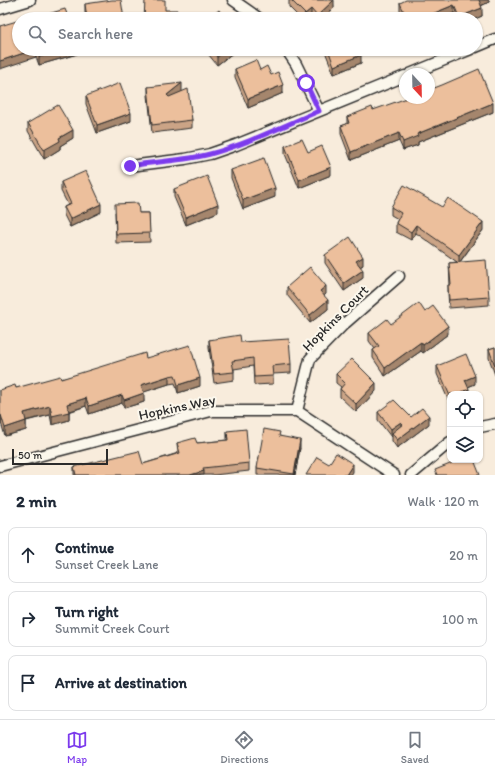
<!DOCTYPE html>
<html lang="en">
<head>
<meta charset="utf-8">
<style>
  :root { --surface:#fff; --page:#f6f6f7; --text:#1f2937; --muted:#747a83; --line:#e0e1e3; --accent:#7c3aed }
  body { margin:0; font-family:Itim,sans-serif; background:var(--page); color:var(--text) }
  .controls { position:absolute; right:12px; bottom:12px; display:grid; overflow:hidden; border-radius:8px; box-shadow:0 1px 3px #0004 }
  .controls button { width:36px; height:36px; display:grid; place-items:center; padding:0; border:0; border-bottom:1px solid var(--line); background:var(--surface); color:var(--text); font:20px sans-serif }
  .compass { position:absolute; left:399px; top:68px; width:36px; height:36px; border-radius:50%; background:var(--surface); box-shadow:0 1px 3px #0004; rotate:158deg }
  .scale { position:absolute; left:12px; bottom:10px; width:96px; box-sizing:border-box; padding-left:4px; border:2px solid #2b2b2b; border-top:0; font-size:11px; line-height:14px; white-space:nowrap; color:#2b2b2b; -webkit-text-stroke:3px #fbf7ec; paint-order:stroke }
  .stop { position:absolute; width:12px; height:12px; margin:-9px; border:3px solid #7c3aed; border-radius:50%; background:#fff }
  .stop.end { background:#7c3aed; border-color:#fff; box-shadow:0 1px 4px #0008 }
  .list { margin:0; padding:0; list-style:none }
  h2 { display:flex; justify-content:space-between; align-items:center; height:52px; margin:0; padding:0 16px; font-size:17px }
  h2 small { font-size:13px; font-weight:400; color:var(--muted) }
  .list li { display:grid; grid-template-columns:26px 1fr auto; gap:12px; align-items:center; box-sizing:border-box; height:56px; margin:0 8px 8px; padding:0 8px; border:1px solid var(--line); border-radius:8px }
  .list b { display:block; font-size:15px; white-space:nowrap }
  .list p { margin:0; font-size:13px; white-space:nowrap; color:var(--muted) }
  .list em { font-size:13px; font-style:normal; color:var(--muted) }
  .icon { flex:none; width:22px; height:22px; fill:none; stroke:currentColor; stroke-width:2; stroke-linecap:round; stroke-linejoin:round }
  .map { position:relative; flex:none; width:495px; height:475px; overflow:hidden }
  .search { position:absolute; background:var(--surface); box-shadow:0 1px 3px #0004; left:12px; right:12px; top:12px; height:44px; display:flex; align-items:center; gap:10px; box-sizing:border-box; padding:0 14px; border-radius:22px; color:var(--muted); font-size:15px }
  .sheet { height:244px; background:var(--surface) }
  nav { display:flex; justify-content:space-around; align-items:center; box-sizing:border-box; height:56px; border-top:1px solid var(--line); background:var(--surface); font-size:11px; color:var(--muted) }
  nav a { display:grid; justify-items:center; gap:2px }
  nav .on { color:var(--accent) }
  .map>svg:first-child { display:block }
</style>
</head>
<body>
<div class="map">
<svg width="495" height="475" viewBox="0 0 495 475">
  <rect width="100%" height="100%" fill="#f8ecdc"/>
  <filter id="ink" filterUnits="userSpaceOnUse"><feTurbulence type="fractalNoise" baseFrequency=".025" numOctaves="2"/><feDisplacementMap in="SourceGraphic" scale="8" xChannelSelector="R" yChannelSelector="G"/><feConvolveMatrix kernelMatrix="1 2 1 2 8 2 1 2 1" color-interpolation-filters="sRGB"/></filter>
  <g filter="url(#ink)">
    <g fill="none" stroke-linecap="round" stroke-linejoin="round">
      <!-- street casing -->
      <g stroke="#2b2b2b" stroke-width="13">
        <path id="street" d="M233,0L260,19
          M0,9L30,0
          M476,47L495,39
          M286,49L296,64L319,111
          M410,74L471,49
          M130,166L185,159L210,154L236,145L405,76
          M297,411L310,359L343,325L399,276
          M480,427L495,424
          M0,466L211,411H297L394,475
          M411,475L450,442"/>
      </g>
      <!-- street -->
      <use href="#street" stroke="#fbf7ec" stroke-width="10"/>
    </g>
    <!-- wall -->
    <path fill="#cba486" stroke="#2b2b2b" d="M289,0H333L334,8L323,19H312L311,17L309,19H301L289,7Z
      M489,0V2L481,6L482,16L475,19H456L454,13L440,19H403L400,11V3Z
      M85,4L124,19H86L85,12Z
      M18,23L77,49V54L39,65L36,57Z
      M204,49H238L217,65Z
      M324,49H359L361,63L334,74Z
      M235,69L260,70L271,75L283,93L248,108L235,77Z
      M148,87L182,91L192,120V128L152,133L148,95Z
      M86,96L131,121L97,133L86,104Z
      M373,110L493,112L418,142V145L403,150L399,141L351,160L341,134V126L347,124V117Z
      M28,123L73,138L60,146V149L44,159L28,131Z
      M285,146L308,152L331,175L299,188L285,154Z
      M231,170L275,197L243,209L231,178Z
      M61,182L101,212L70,227L64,215V207L68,205L61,191Z
      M174,189L218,212L186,225L174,197Z
      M391,207L483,230L460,262L489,297V305L449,308L448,293V285H450L449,263L457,262L416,233L411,240L396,232V223L398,219L391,215Z
      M115,212L139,213H149L150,242L116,243Z
      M325,255L363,265L360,267L363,278L344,291L325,263Z
      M287,287L326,294L324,296L328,309L310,323L287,295Z
      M425,312L448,334L423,353L421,351L385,376L373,358V350L375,349L369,341V333Z
      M209,340L241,342L291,364V373L273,374V384L254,385L253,366L234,369V380L214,383L209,348Z
      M495,347V375L489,358V349Z
      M146,358L200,386L178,393L175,383L169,384L143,392L144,402L124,408L122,403L89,414L86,406L69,412V420L52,425L50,415L26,421V430L5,436L1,423L0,390L16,388L61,379Z
      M437,366L475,384L468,387L469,394H450V404L437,374Z
      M336,374L376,391L356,412L340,397V389L341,387L336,383Z
      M378,412L429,424L397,448L392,441V436L391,437L378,420Z
      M227,431L249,463V471L214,475H74V467L143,464L178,453L177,443H197L227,440Z
      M280,436L300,448L295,475H257V468Z"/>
    <!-- shaded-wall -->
    <path fill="#a5866d" stroke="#2b2b2b" d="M334,0V8L323,19H317V16Z
      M478,0H489V2L478,7Z
      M454,5V13L440,19H432V14Z
      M482,8V16L475,19H459V17Z
      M311,9V17L309,19H305V14Z
      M36,49V57L0,69V61Z
      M65,49H77V54L39,65V57Z
      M227,49H238L217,65V57Z
      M361,55V63L334,74V66Z
      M182,83V92L167,103V95Z
      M283,85V93L248,108V99Z
      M493,103V112L418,142V145L403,150V142L417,134Z
      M131,113V121L97,133V125Z
      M73,130V138L60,146V149L44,159V150L59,138Z
      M399,133V141L351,160V152Z
      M331,167V175L299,188V180Z
      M275,188V197L243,209V200Z
      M101,204V212L70,227V219Z
      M218,204V212L186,225V217Z
      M483,222V230L459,263V255Z
      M416,225V233L411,240V232Z
      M363,257V265L356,269V261Z
      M363,270V278L344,291V283Z
      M326,286V294L320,299V291Z
      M328,300V309L310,323V315Z
      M448,326V334L423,353V345Z
      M421,342V351L385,376V368Z
      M169,376V384L141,393V385Z
      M475,376V384L465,388V380Z
      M200,378V386L178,393V385Z
      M376,383V391L356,412V404Z
      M469,389V394H457Z
      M144,393V402L124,408V400Z
      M122,395V403L89,414V406Z
      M86,398V406L67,412H69V420L52,425V416L67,404Z
      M50,406V415L24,421V413Z
      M0,415H1V423H0Z
      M429,416V424L397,448V440Z
      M26,421V430L5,436V428Z
      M401,422V430L392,433V436L391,437V429Z
      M300,440V448L295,475H294Z
      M353,464V472L351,475H346Z
      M204,471V475H190Z"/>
    <!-- building -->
    <path fill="#ecbf9c" stroke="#2b2b2b" d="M112,0H121L124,19H87L85,4Z
      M145,0H165V10H177V19H144Z
      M291,0H334L317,16L311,9L305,14Z
      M406,0H479L482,8L459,17L454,5L432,14L434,19H407L400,3Z
      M65,9L69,19H31Z
      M219,10L225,19H208Z
      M17,21L18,23H19V49H36L0,61V26Z
      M36,49H65L39,57Z
      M211,49H227L217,57Z
      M328,49H359L361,55L334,66Z
      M256,60L260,70L267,66L271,75L278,72L283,85L248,99L235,69Z
      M479,69L493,103L417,134L418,136L403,142L399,133L351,152L341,126L349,123L347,117L372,107L373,110L407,98H429V90L442,85Z
      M120,83L131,113L97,125L86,96Z
      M182,83L167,95L169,97L188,89L192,120L152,125L148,87Z
      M58,105L73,130L59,138L60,141L44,150L28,123Z
      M302,139L308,152L322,146L331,167L299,180L285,146Z
      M264,158L275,188L243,200L231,170Z
      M86,171L101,204L70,219L64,207L71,204L61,182Z
      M207,176L218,204L186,217L174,189Z
      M404,185L442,207L448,198L483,222L459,255L416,225L411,232L396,223L401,213L391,207Z
      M138,203L139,213H149L150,233L116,234L115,204Z
      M350,237L363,257L356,261L363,270L344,283L325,255Z
      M486,260L489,297L449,300L448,285H451L449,263Z
      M310,267L326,286L320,291L328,300L310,315L287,287Z
      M419,303L425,312L433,306L448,326L423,345L421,342L385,368L373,350L379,346L369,333L387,319L391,324Z
      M240,335L241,342L289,339L291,364L272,366L273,376L254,377L253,358L232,361L234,372L214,374L209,340Z
      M190,345L200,378L178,385L175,375L169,376L141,385L144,393L124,400L122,395L89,406L86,398L67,404L69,412L52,416L50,406L24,413L26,421L5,428L1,415H0V390L15,385L16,388L60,376L61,379L145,353L146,358Z
      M495,347V366L489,349Z
      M466,354L475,376L465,380L469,389L457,394H450V396L437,366Z
      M352,359L376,383L356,404L340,389L345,383L336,374Z
      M394,400L411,417L422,408L429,416L397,440L392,433L403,424L401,422L391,429L378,412Z
      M246,429L249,463L203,468L204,471L190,475H76L74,467L139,451L143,464L180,453L177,443L195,438L197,443L228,440L227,431Z
      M264,429L280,432L279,436L300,440L294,474L257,468Z
      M336,453L353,464L346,475H306L317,457L329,464Z
      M460,460H474L480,475H437L435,470Z"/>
  </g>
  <g fill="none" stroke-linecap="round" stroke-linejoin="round" filter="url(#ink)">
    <!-- route -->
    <path stroke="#7c3aed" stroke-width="5" d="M130,166C157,161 184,161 210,154C247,144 283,126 319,111L306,83"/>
  </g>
  <g text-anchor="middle" stroke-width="4" stroke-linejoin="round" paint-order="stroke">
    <!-- street labels -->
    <g font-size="14" fill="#2b2b2b" stroke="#fbf7ec">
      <text transform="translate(335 318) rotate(-45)" y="5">Hopkins Court</text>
      <text transform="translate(177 407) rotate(-12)" y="5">Hopkins Way</text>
    </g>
  </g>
</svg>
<div class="controls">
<button><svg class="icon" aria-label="locate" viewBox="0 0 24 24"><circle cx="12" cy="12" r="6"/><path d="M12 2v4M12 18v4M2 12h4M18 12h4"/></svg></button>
<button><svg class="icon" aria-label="layers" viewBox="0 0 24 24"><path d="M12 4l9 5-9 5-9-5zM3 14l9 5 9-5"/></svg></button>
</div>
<svg class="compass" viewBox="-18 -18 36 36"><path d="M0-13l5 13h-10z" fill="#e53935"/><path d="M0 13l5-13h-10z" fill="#747a83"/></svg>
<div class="scale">50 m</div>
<div class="stop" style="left:306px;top:83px"></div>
<div class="stop end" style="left:130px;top:166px"></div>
<div class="search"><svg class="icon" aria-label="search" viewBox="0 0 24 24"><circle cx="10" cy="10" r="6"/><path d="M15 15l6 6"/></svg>Search here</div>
</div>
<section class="sheet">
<h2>2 min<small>Walk · 120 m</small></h2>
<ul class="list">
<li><svg class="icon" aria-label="ahead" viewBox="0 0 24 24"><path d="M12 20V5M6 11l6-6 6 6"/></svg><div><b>Continue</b><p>Sunset Creek Lane</p></div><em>20 m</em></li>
<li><svg class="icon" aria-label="right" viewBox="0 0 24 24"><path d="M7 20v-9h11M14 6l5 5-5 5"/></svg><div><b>Turn right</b><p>Summit Creek Court</p></div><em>100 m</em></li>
<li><svg class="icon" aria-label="arrive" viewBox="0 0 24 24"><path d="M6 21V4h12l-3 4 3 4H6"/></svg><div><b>Arrive at destination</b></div></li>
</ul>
</section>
<nav>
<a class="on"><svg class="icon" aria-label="map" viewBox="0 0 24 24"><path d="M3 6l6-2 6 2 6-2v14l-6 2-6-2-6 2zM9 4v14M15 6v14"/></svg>Map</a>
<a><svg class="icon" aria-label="directions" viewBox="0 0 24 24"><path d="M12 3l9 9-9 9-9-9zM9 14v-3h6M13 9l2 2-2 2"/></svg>Directions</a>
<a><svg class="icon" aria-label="saved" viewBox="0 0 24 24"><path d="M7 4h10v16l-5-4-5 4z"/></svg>Saved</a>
</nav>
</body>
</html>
